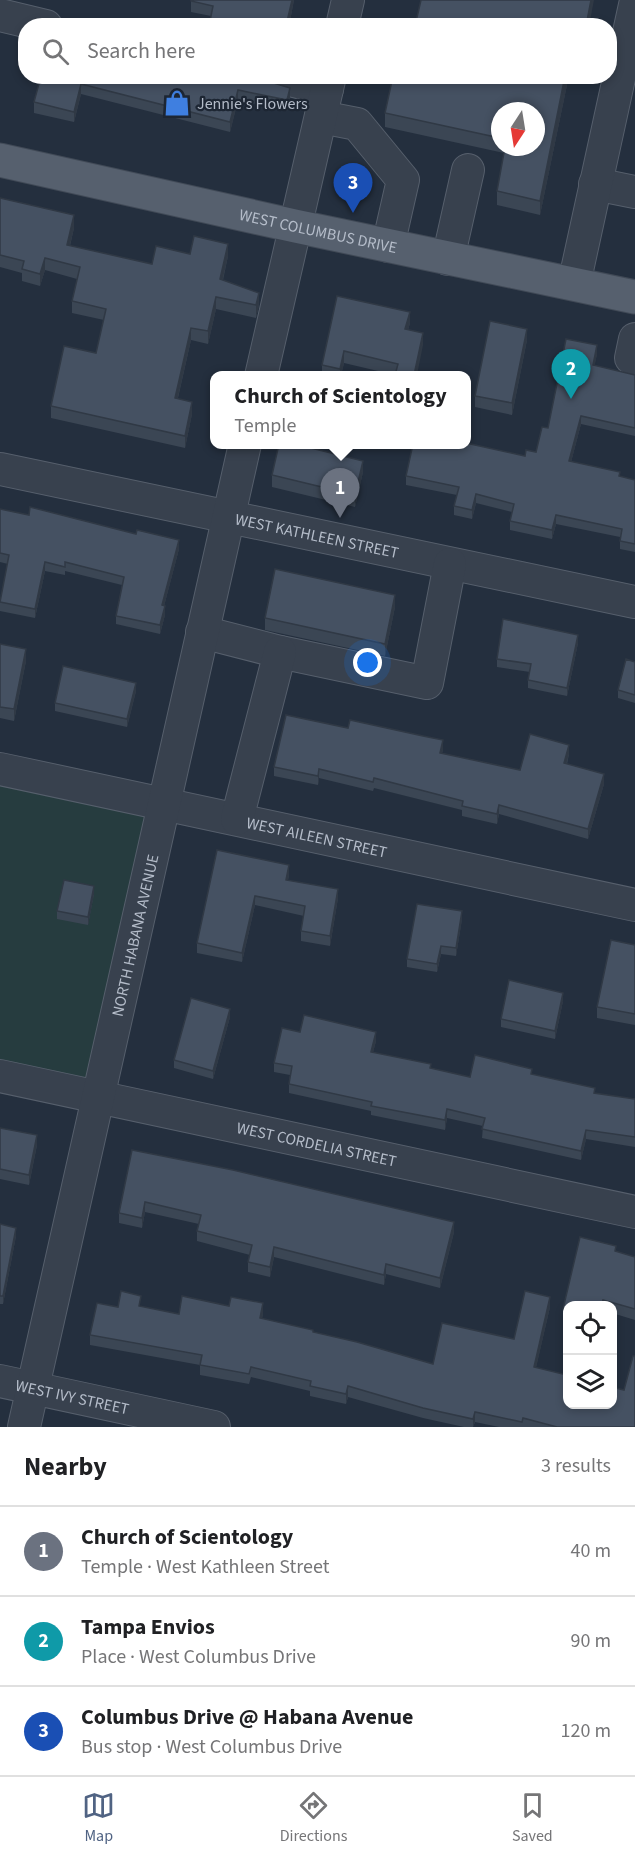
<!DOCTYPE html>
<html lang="en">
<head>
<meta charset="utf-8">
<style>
  :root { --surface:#fff; --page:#f6f6f6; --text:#202124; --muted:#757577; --line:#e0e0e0; --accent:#506383 }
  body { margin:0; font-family:"Source Sans 3",sans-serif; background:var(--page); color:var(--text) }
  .controls { position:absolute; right:18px; bottom:18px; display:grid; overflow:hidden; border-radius:12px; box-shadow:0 3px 9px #0003 }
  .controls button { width:54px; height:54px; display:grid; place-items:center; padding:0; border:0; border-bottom:2px solid var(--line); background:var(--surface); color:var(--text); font:30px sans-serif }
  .compass { position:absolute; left:491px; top:102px; width:54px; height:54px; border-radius:50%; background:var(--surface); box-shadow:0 3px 9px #0003; rotate:192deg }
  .you { position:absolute; left:368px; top:663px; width:21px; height:21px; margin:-15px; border:4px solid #fff; border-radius:50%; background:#1a73e8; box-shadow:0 0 0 9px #1a73e833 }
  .badge { display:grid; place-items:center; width:39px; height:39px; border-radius:50%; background:var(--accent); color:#fff; font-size:20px; font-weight:700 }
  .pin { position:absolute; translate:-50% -50px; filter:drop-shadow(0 2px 3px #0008) }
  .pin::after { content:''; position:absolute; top:32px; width:21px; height:18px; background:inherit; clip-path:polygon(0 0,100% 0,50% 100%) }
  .popup { position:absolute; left:210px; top:371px; width:261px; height:78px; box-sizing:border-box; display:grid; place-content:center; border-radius:12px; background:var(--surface); filter:drop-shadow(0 2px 4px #0005); font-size:20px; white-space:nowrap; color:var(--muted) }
  .popup b { font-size:22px; color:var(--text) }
  .popup::after { content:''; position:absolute; left:50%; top:100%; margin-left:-12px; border:12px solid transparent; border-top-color:var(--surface) }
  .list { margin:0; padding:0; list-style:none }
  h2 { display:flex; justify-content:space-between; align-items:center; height:78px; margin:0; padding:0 24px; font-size:26px }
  h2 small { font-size:20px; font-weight:400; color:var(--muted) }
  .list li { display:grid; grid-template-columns:39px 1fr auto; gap:18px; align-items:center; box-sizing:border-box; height:90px; padding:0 24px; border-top:2px solid var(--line) }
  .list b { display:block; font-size:22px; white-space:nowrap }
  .list p { margin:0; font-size:20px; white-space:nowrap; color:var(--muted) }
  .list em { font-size:20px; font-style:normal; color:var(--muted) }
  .icon { flex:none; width:33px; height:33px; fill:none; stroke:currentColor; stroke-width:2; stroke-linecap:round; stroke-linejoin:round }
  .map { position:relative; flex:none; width:635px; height:1427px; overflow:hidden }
  .search { position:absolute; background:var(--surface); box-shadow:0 3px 9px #0003; left:18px; right:18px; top:18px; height:66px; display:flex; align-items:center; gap:15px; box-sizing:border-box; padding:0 21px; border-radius:24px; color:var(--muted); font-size:22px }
  .sheet { height:348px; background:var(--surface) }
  nav { display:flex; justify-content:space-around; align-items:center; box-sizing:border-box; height:84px; border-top:2px solid var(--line); background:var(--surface); font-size:16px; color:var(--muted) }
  nav a { display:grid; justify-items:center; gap:3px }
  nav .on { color:var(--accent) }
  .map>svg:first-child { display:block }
</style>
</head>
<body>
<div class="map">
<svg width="635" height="1427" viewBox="0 0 635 1427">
  <rect width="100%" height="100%" fill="#242f3e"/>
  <!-- green -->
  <path fill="#263c3f" d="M0,784L148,815L88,1080L0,1062Z"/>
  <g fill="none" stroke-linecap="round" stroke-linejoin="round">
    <!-- minor casing -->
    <g stroke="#565f6c" stroke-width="34">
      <g id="minor">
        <path d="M0,15L46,26"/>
        <path d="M342,26L348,0"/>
        <path d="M273,76L327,89"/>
        <path d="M321,117L357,124L403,180L388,246"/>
        <path d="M595,184L635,192"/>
        <path d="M448,259L468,170"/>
        <path d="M574,284L635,5"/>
        <path d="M635,339L631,358L635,359"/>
        <path d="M261,376L330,76"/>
        <path id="s1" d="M0,469L635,602"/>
        <path d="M202,632L280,652L427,683L450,564"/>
        <path id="s2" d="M0,769L635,905"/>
        <path d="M237,819L280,652"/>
        <path id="s3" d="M0,1076L635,1212"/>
        <path id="s4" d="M0,1381L214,1427"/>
        <path id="s5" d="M24,1427L245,444"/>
      </g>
    </g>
    <!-- major casing -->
    <g stroke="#414a57" stroke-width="35">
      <g id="major">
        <path id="s6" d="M0,160L295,226L635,297"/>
      </g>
    </g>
    <!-- minor -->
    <use href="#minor" stroke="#38414e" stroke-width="32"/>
    <!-- major -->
    <use href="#major" stroke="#56606e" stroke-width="33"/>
  </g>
  <!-- wall -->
  <path fill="#3b4654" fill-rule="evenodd" d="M191,0H294L289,26H209L211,16L191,12Z
    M41,76L261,79L290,99L287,111L238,100L230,132L81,94L74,122L34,113V102Z
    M393,76H578L577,80H568L540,215L497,205V191L504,153L385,127V113ZM500,111L536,147H500Z
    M0,198L74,228L70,246L152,264L190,254L228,256L223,280L259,305L256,318L216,309L208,344L191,340L178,398L192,414L185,448L51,418V406L96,353L104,320L72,313V301L77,279L45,270L40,286L22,281V273L0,267Z
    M337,296L410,323L408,330L423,345L395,375L344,363L341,375H322V365Z
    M527,340L512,415L475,407V396Z
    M597,354L594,366L635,375V436L581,424L571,462L620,477L635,480V552L620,549V537L556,524L552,539L510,530V521L512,512L476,503L472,519L454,515V506L457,495L406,485V476L525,456L536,452L548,428Z
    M363,472L355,507L272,487V475Z
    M0,509L179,549L164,606L165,615L160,634L116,624V616L122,585L65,571V575L45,571L35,618L0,611V602L8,564L0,562Z
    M395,607L385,656L265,630V618Z
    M578,643L567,696L528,688V680L530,672L497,667V659Z
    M0,644L26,661L14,721L0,718Z
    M635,662V703L618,698V690Z
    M136,691L127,727L55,711V703Z
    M443,750L442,753L520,770L569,754L567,764L604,784L588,839L499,814L497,824L462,816V810L374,788L373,791L319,778L318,785L274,776V767Z
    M217,850L289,875L288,880L338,898L330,946L301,941V931L304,916L255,905L242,962L197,953V943Z
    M94,894L88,925L57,919V911Z
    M462,919L456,956L441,954L437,972L407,967V959Z
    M635,945V1025L597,1018V1007Z
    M563,1001L555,1039L501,1027V1019Z
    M230,1017L213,1079L174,1068V1060Z
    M300,1032L376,1041L373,1052L431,1068L470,1077L532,1074L595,1093L635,1099V1147L586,1139L581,1160L482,1138L483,1126L447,1118L445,1130L371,1115V1111L289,1093V1084L290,1075L274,1072V1063Z
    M0,1128L37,1145L29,1185L0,1179Z
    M132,1150L454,1232L440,1288L386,1274L384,1285L274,1257L270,1277L248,1272V1262L250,1255L197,1241V1231L199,1224L145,1212L142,1228L119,1223V1213Z
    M0,1224L16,1236L3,1304H0Z
    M616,1252L635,1257V1320L612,1313V1305H567V1321L563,1320V1309Z
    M118,1307L179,1314L263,1313L262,1319L433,1364L514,1339L550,1307L536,1367L635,1427H499L475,1422L473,1427H464L423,1418L348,1397L346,1404L310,1396V1391L251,1377L249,1384L200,1375V1365L90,1345V1335Z"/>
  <!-- shaded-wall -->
  <path fill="#303945" d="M292,0H294L289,26H286Z
    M591,0H594L589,26H586Z
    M565,76H568V80L540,215V201Z
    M81,84V94L74,122V112Z
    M290,88V99L287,111V100Z
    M238,90V100L230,132V122Z
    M74,215V228L67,257V245Z
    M228,244V256L220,291V279Z
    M45,258V270L40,286V274Z
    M259,293V305L256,318V305Z
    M216,297V309L208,344V331Z
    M410,312V323L405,341V329Z
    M191,328V340L175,410V398Z
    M527,329V340L512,415V403Z
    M423,333V345L417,375H414Z
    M597,345V354L593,374V365Z
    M344,351V363L341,375H340V369Z
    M192,402V414L185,448V436Z
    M581,416V424L569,470V461Z
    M363,461V472L355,507V495Z
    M476,494V503L472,519V510Z
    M556,515V524L552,539V530Z
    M179,540V549L162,614V605Z
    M45,562V571L35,618V609Z
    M395,595V607L385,656V644Z
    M165,606V615L160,634V625Z
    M578,635V643L567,696V688Z
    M26,649V661L14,721V709Z
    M136,683V691L127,727V719Z
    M443,740V750L440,762V753Z
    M569,745V754L564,772V763Z
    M319,769V778L318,785V776Z
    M604,774V784L588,839V829Z
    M499,805V814L497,824V814Z
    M289,865V875L286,890V880Z
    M94,886V894L88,925V917Z
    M338,889V898L330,946V936Z
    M255,896V905L242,962V953Z
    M462,911V919L456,956V948Z
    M441,946V954L437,972V964Z
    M563,993V1001L555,1039V1031Z
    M230,1009V1017L213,1079V1071Z
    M376,1032V1041L371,1061V1052Z
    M447,1109V1118L445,1130V1120Z
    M586,1130V1139L581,1160V1151Z
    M37,1135V1145L29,1185V1175Z
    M145,1202V1212L142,1228V1218Z
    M454,1222V1232L440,1288V1278Z
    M16,1228V1236L3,1304V1296Z
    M274,1247V1257L270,1277V1267Z
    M386,1264V1274L384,1285V1275Z
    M550,1297V1307L534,1377V1367Z
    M263,1303V1313L260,1329V1318Z
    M348,1386V1397L346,1404V1394Z
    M475,1412V1422L473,1427V1419Z"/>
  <!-- building -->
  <path fill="#455162" stroke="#303945" stroke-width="1.5" d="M191,0H292L286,26H209L213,6L191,1Z
    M421,0H591L586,26H415Z
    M41,76H259L261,79L290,88L287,100L238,90L230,122L81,84L74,112L34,102Z
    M393,76H565L540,201L497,191L505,147H536V111H500V138L385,113Z
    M0,198L74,215L67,245L152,264L156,246L190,254L194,236L228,244L220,279L259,293L256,305L216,297L208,331L191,328L175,398L192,402L185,436L51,406L64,346L96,353L106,309L72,301L80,267L45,258L40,274L22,269L24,261L0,255Z
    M337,296L410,312L405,329L423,333L414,375H395L398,364L344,351L340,369L322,365Z
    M490,321L527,329L512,403L475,396Z
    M566,339L597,345L593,365L635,375V428L581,416L569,461L620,472L619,476L635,480V544L620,541L622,529L556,515L552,530L510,521L514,504L476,494L472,510L454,506L459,487L406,476L413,444H466V443L525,456L526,450L536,452L542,427L548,428Z
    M279,444H295L363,461L355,495L272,475Z
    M30,507L136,534L137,530L179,540L162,605L165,606L160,625L116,616L124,577L65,562V567L45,562L35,609L0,602L9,555L0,553V509L29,515Z
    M275,569L395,595L385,644L265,618Z
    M503,619L578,635L567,688L528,680L531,664L497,659Z
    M0,644L26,649L14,709L0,707Z
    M626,659L635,662V695L618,690Z
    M63,666L136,683L127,719L55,703Z
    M286,715L348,728L350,720L423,736L443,740L440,753L520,770L530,734L569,745L564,763L604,774L588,829L499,805L497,814L462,806L463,801L374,778L373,782L319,769L318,776L274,767Z
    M217,850L289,865L286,880L338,889L330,936L301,931L305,906L255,896L242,953L197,943Z
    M64,880L94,886L88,917L57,911Z
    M417,904L462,911L456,948L441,946L437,964L407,959Z
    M611,940L635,945V1014L597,1007Z
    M509,980L563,993L555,1031L501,1019Z
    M191,998L230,1009L213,1071L174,1060Z
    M304,1015L376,1032L371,1052L431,1064L430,1068L470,1077L475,1055L532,1069L531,1074L595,1088L594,1093L635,1099V1137L586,1130L581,1151L482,1129L485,1118L447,1109L445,1120L371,1106L372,1102L289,1084L292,1066L274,1063L282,1028L300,1032Z
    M0,1128L37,1135L29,1175L0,1169Z
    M132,1150L233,1170L454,1222L440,1278L386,1264L384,1275L274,1247L270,1267L248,1262L252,1245L197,1231L201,1215L145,1202L142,1218L119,1213Z
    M0,1224L16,1228L3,1296H0Z
    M580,1237L616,1246L615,1251L635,1257V1309L603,1300L602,1305H567V1310L563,1309Z
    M121,1291L141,1296L139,1306L179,1314L182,1296L229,1306L231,1297L263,1303L260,1318L313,1330V1332L357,1342L433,1364L442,1323L514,1339L525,1291L550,1297L534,1367L567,1375V1404H612V1387L624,1390L633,1356H635V1427H557L523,1418L522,1422L475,1412L473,1419L423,1408L348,1386L346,1394L310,1386L311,1381L251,1367L249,1374L200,1365L202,1355L90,1335L97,1303L118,1307Z"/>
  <!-- icons -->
  <defs>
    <g id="shop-bare" transform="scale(2.07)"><path d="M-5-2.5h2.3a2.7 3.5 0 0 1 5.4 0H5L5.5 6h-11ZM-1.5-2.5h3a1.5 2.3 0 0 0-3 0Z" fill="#3f7fe0" stroke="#1d2633" stroke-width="2.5" paint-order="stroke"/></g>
  </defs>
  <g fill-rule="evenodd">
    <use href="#shop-bare" x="177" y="103"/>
  </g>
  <g text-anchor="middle" stroke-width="4.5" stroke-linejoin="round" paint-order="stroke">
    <!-- poi labels -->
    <g font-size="16" fill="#b4bcc9" stroke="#1d2633" text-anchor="start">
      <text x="197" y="109">Jennie's Flowers</text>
    </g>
    <!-- street labels -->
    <g font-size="16" fill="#b4bcc9" stroke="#1d2633">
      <text dy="6" stroke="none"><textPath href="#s6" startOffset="326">WEST COLUMBUS DRIVE</textPath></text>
      <text dy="6" stroke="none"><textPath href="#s1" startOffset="324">WEST KATHLEEN STREET</textPath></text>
      <text dy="6" stroke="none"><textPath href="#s2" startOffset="324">WEST AILEEN STREET</textPath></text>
      <text dy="6" stroke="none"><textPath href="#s5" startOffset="504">NORTH HABANA AVENUE</textPath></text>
      <text dy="6" stroke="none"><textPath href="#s3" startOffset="324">WEST CORDELIA STREET</textPath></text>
      <text dy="6" stroke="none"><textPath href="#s4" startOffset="74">WEST IVY STREET</textPath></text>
    </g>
  </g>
</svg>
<div class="controls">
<button><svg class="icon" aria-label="locate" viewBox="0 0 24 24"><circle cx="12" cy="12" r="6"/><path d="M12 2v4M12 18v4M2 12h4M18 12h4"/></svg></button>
<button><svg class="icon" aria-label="layers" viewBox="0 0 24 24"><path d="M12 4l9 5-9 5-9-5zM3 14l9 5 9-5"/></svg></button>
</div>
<svg class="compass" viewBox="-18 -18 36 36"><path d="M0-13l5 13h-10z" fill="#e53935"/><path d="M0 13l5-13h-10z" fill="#757577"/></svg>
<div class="you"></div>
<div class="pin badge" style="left:340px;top:518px;background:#6b7280">1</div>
<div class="popup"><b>Church of Scientology</b>Temple</div>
<div class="pin badge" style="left:571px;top:399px;background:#0f9aa8">2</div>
<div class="pin badge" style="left:353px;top:213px;background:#1a4fb4">3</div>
<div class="search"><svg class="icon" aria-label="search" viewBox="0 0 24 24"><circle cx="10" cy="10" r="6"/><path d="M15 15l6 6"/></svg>Search here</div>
</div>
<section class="sheet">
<h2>Nearby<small>3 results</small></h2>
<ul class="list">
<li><span class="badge" style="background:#6b7280">1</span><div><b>Church of Scientology</b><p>Temple · West Kathleen Street</p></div><em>40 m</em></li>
<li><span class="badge" style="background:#0f9aa8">2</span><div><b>Tampa Envios</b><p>Place · West Columbus Drive</p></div><em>90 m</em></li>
<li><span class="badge" style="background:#1a4fb4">3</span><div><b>Columbus Drive @ Habana Avenue</b><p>Bus stop · West Columbus Drive</p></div><em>120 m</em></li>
</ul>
</section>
<nav>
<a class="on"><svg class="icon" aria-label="map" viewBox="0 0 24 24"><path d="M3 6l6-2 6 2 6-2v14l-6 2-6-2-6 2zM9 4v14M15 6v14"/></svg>Map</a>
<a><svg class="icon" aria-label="directions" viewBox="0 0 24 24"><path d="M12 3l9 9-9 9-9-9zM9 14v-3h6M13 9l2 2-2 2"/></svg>Directions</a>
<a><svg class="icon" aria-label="saved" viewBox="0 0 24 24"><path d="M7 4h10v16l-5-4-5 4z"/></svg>Saved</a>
</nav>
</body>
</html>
